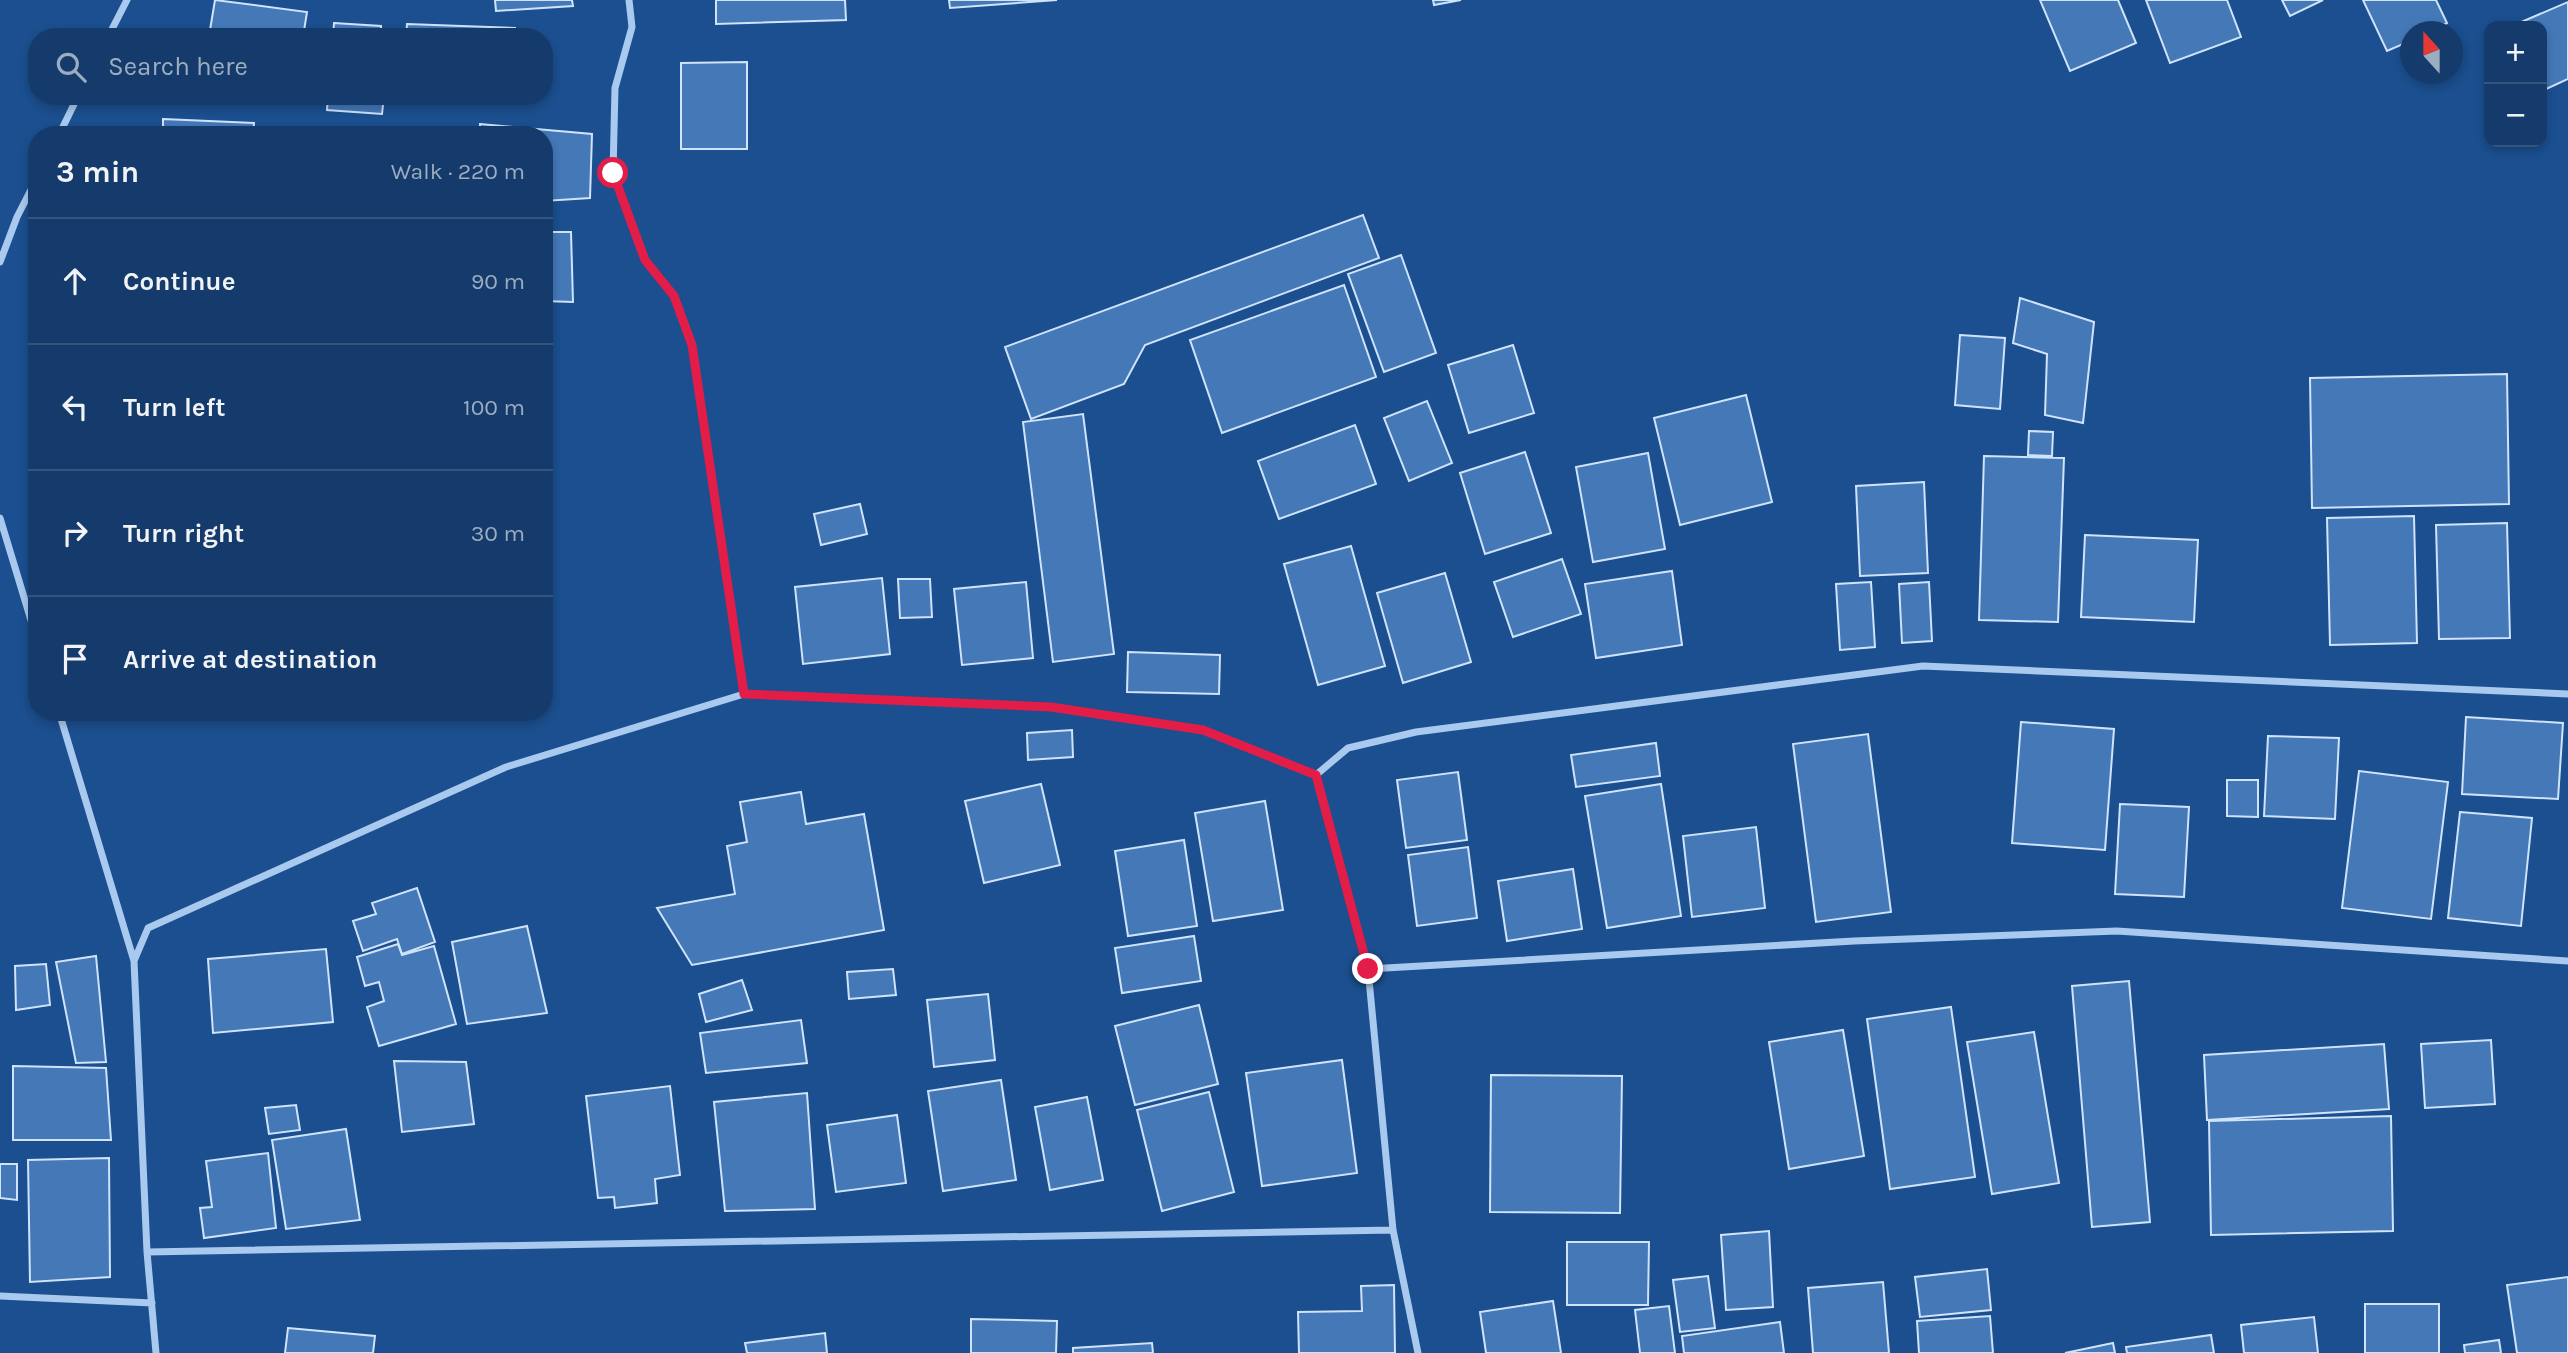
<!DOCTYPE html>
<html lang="en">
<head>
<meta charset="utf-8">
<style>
  :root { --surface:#143b6b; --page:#1d4271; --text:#f1f3f6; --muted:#9dadc1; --line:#33557e }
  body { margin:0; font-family:Karla,sans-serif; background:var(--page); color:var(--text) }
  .controls { position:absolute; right:21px; top:21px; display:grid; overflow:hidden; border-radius:14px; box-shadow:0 4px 10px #0003 }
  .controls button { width:63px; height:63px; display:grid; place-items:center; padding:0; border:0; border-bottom:2px solid var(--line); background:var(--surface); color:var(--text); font:35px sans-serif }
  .compass { position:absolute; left:2400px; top:21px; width:63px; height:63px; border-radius:50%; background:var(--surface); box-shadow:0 4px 10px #0003; rotate:339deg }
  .stop { position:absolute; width:21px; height:21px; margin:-16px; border:5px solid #e11d48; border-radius:50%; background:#fff }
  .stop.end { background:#e11d48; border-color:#fff; box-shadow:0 2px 7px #0008 }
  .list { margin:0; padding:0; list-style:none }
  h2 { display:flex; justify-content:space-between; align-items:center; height:91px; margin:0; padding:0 28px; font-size:30px }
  h2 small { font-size:23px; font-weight:400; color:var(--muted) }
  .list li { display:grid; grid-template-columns:46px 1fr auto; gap:21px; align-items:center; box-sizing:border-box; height:126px; padding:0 28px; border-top:2px solid var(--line) }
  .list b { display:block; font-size:26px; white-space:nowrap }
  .list em { font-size:23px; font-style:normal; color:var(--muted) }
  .icon { flex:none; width:38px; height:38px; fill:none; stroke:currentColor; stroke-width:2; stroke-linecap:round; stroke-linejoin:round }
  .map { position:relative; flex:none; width:2568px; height:1353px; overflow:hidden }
  .search { position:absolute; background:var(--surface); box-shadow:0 4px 10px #0003; left:28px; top:28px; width:525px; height:77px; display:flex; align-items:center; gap:18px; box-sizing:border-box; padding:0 24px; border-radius:28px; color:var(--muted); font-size:26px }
  .panel { position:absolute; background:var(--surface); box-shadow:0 4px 10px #0003; left:28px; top:126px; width:525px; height:595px; border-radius:28px }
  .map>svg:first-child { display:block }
</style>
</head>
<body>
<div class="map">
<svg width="2568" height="1353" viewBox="0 0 2568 1353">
  <rect width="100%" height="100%" fill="#1b4f8f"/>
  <!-- building -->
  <path fill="#4478b7" stroke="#cfe3fa" stroke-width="2" d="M215,0L307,12L303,37H198V34L209,36Z
    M495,0H572L573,6L496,11Z
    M716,0H845L846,20L716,24Z
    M949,0H1057L950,8Z
    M1433,0H1461L1434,5Z
    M2040,0H2118L2136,43L2070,71Z
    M2146,0H2227L2241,37L2170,63Z
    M2282,0H2323L2290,16Z
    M2363,0H2436L2447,23L2430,32H2410V41L2387,51Z
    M2568,2V79L2542,91V26H2512Z
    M334,23L381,26V37H333Z
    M407,24L515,28V37H406Z
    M747,62V149H681V63Z
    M215,96H258L257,102Z
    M328,96H384L382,114L327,110Z
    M163,119L254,123L253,135H163Z
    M480,124L592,134L590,198L544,201V135H480Z
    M1363,215L1379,258L1145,345L1124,384L1031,419L1005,347Z
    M544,232H571L573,302L544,301Z
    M1401,255L1436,353L1384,372L1348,274Z
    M1344,285L1376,377L1222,433L1190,340Z
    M2020,298L2094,322L2083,423L2045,415L2047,354L2013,343Z
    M1960,335L2005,338L2000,409L1955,405Z
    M1513,345L1534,413L1469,433L1448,365Z
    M2507,374L2509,504L2312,508L2310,378Z
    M1746,395L1772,502L1680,525L1654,418Z
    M1427,401L1452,463L1409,481L1384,418Z
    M1083,414L1114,654L1053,662L1023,422Z
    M1355,425L1376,484L1279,519L1258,461Z
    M2029,431L2053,432L2052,456L2028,455Z
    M1525,452L1551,533L1485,554L1460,473Z
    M1648,453L1665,549L1593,562L1576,467Z
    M1984,456L2064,458L2058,622L1979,620Z
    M1924,482L1928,573L1860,576L1856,486Z
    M860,504L867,534L821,545L814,514Z
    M2414,516L2417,643L2330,645L2327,518Z
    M2507,523L2510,638L2439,639L2436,525Z
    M2085,535L2198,540L2194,622L2081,617Z
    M1351,546L1385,666L1318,685L1284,564Z
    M1562,559L1581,614L1513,637L1494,582Z
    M1672,571L1682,645L1596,658L1585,584Z
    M1445,573L1471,662L1403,683L1377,593Z
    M882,578L890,654L803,664L795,587Z
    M898,579H930L932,617L900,618Z
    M1026,582L1033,658L962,665L954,589Z
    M1871,582L1875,647L1840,650L1836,584Z
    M1929,582L1932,641L1902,643L1899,584Z
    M1128,652L1220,655L1219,694L1127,692Z
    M2466,717L2563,723L2558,799L2462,794Z
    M2021,722L2114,729L2105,850L2012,843Z
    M1072,730L1073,757L1028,760L1027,733Z
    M1868,734L1891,912L1816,922L1793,744Z
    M2268,736L2339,738L2335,819L2264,816Z
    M1656,743L1660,776L1576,787L1571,755Z
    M2359,771L2448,782L2431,919L2342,908Z
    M1458,772L1467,840L1406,848L1397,780Z
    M2227,780H2258V817L2227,816Z
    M1041,784L1060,865L984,883L965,801Z
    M1661,784L1681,916L1607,928L1585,796Z
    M801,792L806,824L864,814L884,930L692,965L657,908L735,894L727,846L747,842L740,802Z
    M1265,801L1283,910L1213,921L1195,813Z
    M2120,804L2189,807L2184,897L2115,894Z
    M2460,812L2532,818L2521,926L2448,918Z
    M1756,827L1765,908L1692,917L1683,836Z
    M1184,840L1197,926L1128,936L1115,851Z
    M1468,847L1477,918L1417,926L1408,855Z
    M1573,869L1582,929L1507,941L1498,881Z
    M417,888L435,942L402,954L397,939L363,951L353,921L376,914L372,903Z
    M527,926L547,1013L467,1024L452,942Z
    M1194,936L1201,981L1122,993L1115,948Z
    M398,944L402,955L434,946L456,1024L379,1046L367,1007L384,1001L379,982L365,986L357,957Z
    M326,949L333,1022L213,1033L208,959Z
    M96,956L106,1062L76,1063L56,962Z
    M46,964L50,1005L16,1010L15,966Z
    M893,969L896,995L849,999L847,972Z
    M742,980L752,1010L706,1022L699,994Z
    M2129,981L2150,1222L2092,1227L2072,986Z
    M988,994L995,1060L934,1067L927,1000Z
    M1199,1005L1218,1084L1135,1105L1115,1026Z
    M1951,1007L1975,1177L1890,1189L1867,1019Z
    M801,1020L807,1063L706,1073L700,1033Z
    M1843,1030L1864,1156L1789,1169L1769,1042Z
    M2034,1032L2059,1183L1992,1194L1967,1042Z
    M2491,1040L2495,1104L2425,1108L2421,1044Z
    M2384,1044L2389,1109L2207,1120L2204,1055Z
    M1342,1060L1357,1173L1262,1186L1246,1073Z
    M394,1061L466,1062L474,1124L402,1132Z
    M13,1066L106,1068L111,1140H13Z
    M1491,1075L1622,1076L1620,1213L1490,1212Z
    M1001,1080L1016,1180L943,1191L928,1091Z
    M670,1086L680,1175L655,1179L657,1203L615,1208L614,1197L598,1198L586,1096Z
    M1209,1092L1234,1192L1162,1211L1137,1110Z
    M807,1093L815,1209L725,1211L714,1102Z
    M1087,1097L1103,1180L1050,1190L1035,1107Z
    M296,1105L300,1130L269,1134L265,1108Z
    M897,1115L906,1183L836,1192L827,1125Z
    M2391,1116L2393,1231L2211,1235L2209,1121Z
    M346,1129L360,1220L286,1229L272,1140Z
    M268,1153L276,1228L204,1238L200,1208L212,1207L206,1161Z
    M109,1158L110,1277L30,1282L28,1160Z
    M0,1164H17V1200L0,1198Z
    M1769,1231L1773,1307L1726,1310L1721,1235Z
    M1567,1242H1649L1648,1305H1567Z
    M1987,1269L1991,1310L1920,1317L1915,1277Z
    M1708,1276L1715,1328L1680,1332L1673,1280Z
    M2568,1277V1353H2517L2507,1285Z
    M1883,1282L1889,1353H1813L1808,1288Z
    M1394,1285L1395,1353H1299L1298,1312L1362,1311L1361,1286Z
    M1553,1301L1561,1353H1486L1480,1312Z
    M2365,1304H2439V1353H2365Z
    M1669,1306L1675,1353H1640L1635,1310Z
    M1990,1316L1993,1353H1919L1917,1321Z
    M2314,1317L2318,1353H2244L2241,1325Z
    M971,1319L1057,1321L1056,1353H971Z
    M1780,1322L1784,1353H1684L1682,1336Z
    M288,1328L375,1336L373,1353H285Z
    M825,1333L827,1353H747L745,1343Z
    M2211,1335L2214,1353H2127L2126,1347Z
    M2499,1340L2501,1353H2465L2464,1345Z
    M1152,1343L1153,1353H1073V1348Z
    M2113,1343L2115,1353H2065Z"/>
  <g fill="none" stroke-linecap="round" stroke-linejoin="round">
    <!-- minor -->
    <path stroke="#a9c9ee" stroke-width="7" d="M629,0L632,27L615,88L613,173L645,260L674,296L692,345L744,694
      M108,37L127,0
      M59,135L78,96
      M0,262L17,217L37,178
      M0,518L37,640
      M59,712L134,961
      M1316,775L1348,748L1416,732L1923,666L2568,694
      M1368,969L1854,941L2117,931L2568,961
      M147,1252L1393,1230
      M0,1296L152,1303
      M156,1353L147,1252L134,961L148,928L506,767L744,694L1051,707L1204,730L1316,775L1368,969L1393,1230L1418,1353"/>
  </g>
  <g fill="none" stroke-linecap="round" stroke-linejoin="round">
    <!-- route -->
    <path stroke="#e11d48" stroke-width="9" d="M613,173L645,260L674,296L692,345L744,694L1051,707L1203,730L1316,775L1368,969"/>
  </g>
</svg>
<div class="controls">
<button>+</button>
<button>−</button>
</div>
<svg class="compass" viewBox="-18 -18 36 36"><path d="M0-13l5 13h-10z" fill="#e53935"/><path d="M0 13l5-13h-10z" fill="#9dadc1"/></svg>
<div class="stop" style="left:613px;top:173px"></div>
<div class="stop end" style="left:1368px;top:969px"></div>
<div class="search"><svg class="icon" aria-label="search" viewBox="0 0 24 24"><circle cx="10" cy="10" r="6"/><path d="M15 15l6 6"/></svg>Search here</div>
<section class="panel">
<h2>3 min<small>Walk · 220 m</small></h2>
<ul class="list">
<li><svg class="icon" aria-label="ahead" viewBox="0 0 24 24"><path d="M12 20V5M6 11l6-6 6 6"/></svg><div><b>Continue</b></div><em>90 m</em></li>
<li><svg class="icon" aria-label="left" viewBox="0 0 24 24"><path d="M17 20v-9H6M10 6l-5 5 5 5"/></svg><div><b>Turn left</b></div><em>100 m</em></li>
<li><svg class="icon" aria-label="right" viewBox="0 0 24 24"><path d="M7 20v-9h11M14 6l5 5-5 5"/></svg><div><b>Turn right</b></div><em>30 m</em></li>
<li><svg class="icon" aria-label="arrive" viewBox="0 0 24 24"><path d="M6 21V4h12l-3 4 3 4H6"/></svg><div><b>Arrive at destination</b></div></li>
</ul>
</section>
</div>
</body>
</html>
